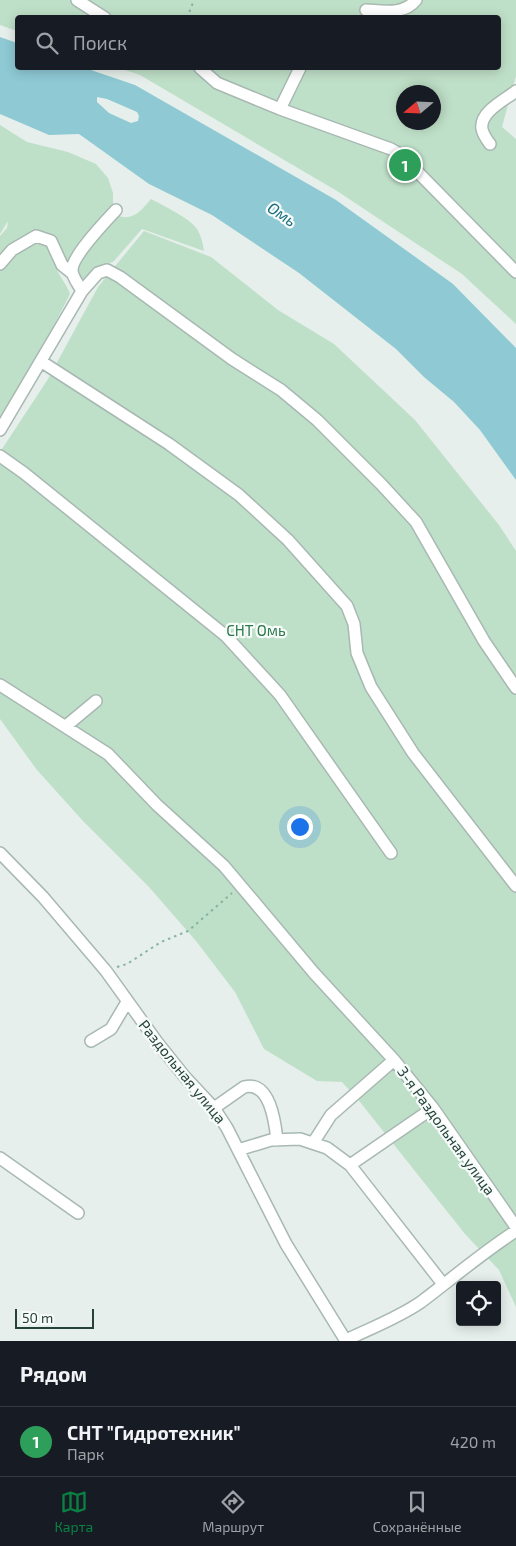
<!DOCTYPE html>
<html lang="ru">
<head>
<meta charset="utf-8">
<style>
  :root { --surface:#171b24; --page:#242831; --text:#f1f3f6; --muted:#9ea1a6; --line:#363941; --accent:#0b8043 }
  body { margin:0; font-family:"Exo 2",sans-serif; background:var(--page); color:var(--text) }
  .controls { position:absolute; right:15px; bottom:15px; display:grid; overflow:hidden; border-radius:5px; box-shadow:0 2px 12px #0003 }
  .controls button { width:45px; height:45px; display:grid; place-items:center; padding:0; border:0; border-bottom:1px solid var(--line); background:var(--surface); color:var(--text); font:25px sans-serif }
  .compass { position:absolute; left:396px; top:85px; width:45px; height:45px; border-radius:50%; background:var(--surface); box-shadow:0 2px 12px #0003; rotate:251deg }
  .scale { position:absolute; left:15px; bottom:12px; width:79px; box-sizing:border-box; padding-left:5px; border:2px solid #24423a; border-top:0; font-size:14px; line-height:18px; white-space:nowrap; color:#24423a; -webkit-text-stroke:4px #f7fbf9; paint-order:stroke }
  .you { position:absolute; left:299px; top:826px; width:18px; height:18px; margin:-12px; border:4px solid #fff; border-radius:50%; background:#1a73e8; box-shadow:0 0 0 8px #1a73e833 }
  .badge { display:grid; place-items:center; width:32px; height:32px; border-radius:50%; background:var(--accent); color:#fff; font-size:16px; font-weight:700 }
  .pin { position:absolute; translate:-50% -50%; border:2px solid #fff; box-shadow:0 1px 5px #0006 }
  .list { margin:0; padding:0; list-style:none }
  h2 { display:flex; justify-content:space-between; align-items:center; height:65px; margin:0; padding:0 20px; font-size:21px }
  h2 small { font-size:16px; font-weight:400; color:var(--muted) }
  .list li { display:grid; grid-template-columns:32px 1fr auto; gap:15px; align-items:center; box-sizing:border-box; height:70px; padding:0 20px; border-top:1px solid var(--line) }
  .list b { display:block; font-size:19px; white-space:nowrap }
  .list p { margin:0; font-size:16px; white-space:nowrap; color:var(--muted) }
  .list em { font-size:16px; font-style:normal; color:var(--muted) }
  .icon { flex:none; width:28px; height:28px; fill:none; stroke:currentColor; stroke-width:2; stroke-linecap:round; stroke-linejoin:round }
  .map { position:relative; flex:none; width:516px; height:1341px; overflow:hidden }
  .search { position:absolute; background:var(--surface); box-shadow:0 2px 12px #0003; left:15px; right:15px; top:15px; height:55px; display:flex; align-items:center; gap:12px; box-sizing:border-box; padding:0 18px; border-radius:5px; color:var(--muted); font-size:19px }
  .sheet { height:135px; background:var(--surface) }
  nav { display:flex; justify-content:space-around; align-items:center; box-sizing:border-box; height:70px; border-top:1px solid var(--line); background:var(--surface); font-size:14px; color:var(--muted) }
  nav a { display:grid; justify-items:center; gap:2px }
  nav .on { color:var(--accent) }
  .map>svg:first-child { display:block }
</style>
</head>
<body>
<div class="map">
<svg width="516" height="1341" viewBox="0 0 516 1341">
  <rect width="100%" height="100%" fill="#e6efeb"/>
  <!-- green -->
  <path fill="#bfe0c8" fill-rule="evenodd" d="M0,0H516V76L502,127L516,139V324L462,274L337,191L140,75L119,68H498V18H127L124,16L125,17L18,18L17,31L0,25ZM404,92H434V122H404Z
    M0,125L27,142L68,152L96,164L108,178L113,193V206L119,216C134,221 142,209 151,199C162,205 190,218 197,229C201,235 203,244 204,251L142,229L114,261L91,273L83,282C78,276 70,270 66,264C55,246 61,239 39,230L30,234L0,258V236L7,228L8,221L0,234Z
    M144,231L211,257L278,310L334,344L415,420L499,525L516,551V1307L499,1270L465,1234L360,1102L342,1082L317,1081L264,1049L235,992L196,941L149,887L83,821L37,770L0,719V452L48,379L98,287Z
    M39,242L51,248C53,257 54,264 58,272C62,280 67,285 70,294L50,333L0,422V267L14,254Z"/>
  <!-- water -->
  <path fill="#8ec9d4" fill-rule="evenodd" d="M0,37L17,43L18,68H85L135,85L336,200L453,284L516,348V480L480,430L454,402L424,377L396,349L299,273L212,215L149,184L79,134L49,135L0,114ZM97,97L107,99L137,112L139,116L138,121L131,123L109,113L97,102Z"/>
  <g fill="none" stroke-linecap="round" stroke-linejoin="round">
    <!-- minor casing -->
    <g stroke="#a8b8b2" stroke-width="14">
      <path id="minor" d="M77,0L105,18
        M366,10C384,11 404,15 416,0
        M200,68L217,83L280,109L391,149L400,154L516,272
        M280,109L300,68
        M490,144C487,140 483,134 482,129C479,112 505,100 516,91
        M0,264L12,250L36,236L51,241L62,265L72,273
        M82,291L98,273L107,270L120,277L232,359L281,390L317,420L381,484L416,522L484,641L516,688
        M42,362L169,444L239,495L288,540L347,606L354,624L357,653L371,687L413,753L516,886
        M0,430L82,291C79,285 72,277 72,270C72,256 106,221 116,210
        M0,456L24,473L226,636L280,695L391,853
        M0,685L108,754L157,805L224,866L314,973L394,1060L433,1108L516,1227
        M66,726L96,701
        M0,853L43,897L106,971L157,1042L185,1077L214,1108L227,1128L286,1244L346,1341
        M91,1041L111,1029L127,1002
        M214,1108L244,1087C270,1080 275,1122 277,1140
        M313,1143L331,1115L394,1060
        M238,1150L271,1140L300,1139L327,1148L350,1165L443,1284
        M0,1158L78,1213
        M350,1165L433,1108
        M346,1340C371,1328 398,1318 421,1302C453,1278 483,1252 516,1231"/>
    </g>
    <!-- path -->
    <path stroke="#86b3a5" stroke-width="2" stroke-dasharray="2.5 4" stroke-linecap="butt" d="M187,18L194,0
      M117,967L127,964L161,942L188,931L232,893"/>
    <!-- minor -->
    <use href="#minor" stroke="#fff" stroke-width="11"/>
  </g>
  <g text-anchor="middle" stroke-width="4.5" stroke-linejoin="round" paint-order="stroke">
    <!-- park labels -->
    <g font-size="15" fill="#2d7a4b" stroke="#f7fbf9">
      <text x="256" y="636">СНТ Омь</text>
    </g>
    <!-- street labels -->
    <g font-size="15" fill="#24423a" stroke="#f7fbf9">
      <text transform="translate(182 1072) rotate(51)" y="5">Раздольная улица</text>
      <text transform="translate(446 1131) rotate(54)" y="5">3-я Раздольная улица</text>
    </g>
    <!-- water labels -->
    <g font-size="16" font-style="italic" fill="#1c6f80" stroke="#f7fbf9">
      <text transform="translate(282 214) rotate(34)" y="6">Омь</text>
    </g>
  </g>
</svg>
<div class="controls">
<button><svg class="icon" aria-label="locate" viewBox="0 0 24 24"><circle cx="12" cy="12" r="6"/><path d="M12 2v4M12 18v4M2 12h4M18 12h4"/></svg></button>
</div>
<svg class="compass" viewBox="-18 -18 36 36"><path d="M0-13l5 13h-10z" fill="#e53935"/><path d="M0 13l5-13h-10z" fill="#9ea1a6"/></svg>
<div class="scale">50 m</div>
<div class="you"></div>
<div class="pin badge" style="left:405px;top:165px;background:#2e9e5b">1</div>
<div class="search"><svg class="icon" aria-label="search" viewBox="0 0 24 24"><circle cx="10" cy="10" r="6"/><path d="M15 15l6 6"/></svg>Поиск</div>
</div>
<section class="sheet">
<h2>Рядом<small></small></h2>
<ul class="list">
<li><span class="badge" style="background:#2e9e5b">1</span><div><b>СНТ &quot;Гидротехник&quot;</b><p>Парк</p></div><em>420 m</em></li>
</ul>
</section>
<nav>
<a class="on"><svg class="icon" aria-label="map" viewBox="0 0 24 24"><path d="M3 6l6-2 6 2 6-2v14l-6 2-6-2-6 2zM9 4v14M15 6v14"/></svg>Карта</a>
<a><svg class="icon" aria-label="directions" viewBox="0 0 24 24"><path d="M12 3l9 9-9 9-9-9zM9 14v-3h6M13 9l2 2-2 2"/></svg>Маршрут</a>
<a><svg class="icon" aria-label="saved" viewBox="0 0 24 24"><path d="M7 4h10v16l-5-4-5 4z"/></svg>Сохранённые</a>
</nav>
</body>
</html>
